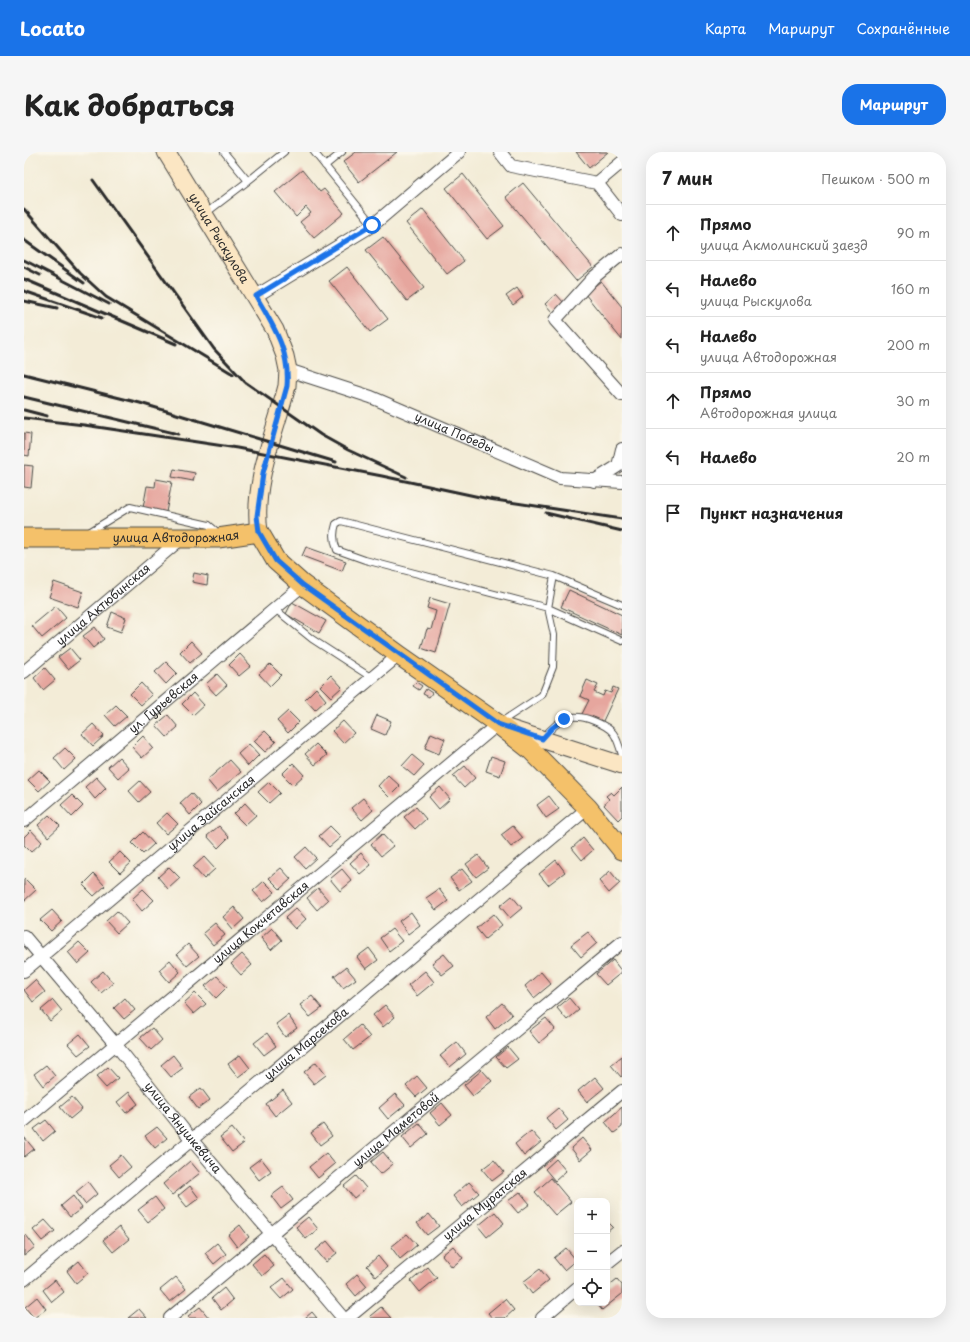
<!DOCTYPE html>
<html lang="ru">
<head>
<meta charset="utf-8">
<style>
  :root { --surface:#fff; --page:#f6f6f6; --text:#222; --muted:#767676; --line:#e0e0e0; --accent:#1a73e8 }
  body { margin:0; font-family:"Playpen Sans",sans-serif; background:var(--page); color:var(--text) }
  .controls { position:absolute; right:12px; bottom:12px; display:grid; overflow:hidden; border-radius:8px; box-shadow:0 4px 16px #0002 }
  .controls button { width:36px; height:36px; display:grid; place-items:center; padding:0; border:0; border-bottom:1px solid var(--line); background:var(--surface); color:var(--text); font:20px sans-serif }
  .stop { position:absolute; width:12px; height:12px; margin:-9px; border:3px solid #1a73e8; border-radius:50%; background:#fff }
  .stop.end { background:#1a73e8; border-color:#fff; box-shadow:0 1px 4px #0008 }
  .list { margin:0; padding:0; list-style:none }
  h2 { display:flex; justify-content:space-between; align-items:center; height:52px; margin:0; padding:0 16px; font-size:17px }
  h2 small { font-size:13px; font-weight:400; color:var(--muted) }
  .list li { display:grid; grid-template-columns:26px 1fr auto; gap:12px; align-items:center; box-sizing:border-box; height:56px; padding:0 16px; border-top:1px solid var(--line) }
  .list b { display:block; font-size:15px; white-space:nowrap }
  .list p { margin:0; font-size:13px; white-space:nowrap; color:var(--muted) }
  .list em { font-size:13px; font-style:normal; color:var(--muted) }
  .icon { flex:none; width:22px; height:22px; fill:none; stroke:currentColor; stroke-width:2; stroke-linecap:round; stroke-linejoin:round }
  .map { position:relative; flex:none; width:598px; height:1166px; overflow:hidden; border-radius:16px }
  header { display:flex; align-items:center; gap:24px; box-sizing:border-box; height:56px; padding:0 20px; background:var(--accent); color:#fff }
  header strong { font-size:19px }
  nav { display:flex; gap:22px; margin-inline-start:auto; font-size:14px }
  .intro { display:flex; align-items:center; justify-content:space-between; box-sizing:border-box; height:96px; padding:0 24px }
  h1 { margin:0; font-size:28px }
  .button { padding:10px 18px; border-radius:16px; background:var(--accent); color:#fff; font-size:14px; font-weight:700 }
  main { display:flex; gap:24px; padding:0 24px }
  aside { flex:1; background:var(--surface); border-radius:16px; box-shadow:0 4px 16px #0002 }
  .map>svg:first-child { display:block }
</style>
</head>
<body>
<header>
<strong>Locato</strong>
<nav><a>Карта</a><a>Маршрут</a><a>Сохранённые</a></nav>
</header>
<div class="intro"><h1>Как добраться</h1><a class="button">Маршрут</a></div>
<main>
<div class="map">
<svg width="598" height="1166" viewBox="0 0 598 1166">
  <rect width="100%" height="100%" fill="#fbf7ec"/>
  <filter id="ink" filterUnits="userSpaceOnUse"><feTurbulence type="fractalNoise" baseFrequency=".025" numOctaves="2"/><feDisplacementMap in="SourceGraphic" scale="8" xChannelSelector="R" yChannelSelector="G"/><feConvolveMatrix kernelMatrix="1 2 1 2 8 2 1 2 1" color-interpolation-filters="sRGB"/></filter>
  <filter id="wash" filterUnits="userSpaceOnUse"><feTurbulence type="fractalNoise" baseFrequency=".012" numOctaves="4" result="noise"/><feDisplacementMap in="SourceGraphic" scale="16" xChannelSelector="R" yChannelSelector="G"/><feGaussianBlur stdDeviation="0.9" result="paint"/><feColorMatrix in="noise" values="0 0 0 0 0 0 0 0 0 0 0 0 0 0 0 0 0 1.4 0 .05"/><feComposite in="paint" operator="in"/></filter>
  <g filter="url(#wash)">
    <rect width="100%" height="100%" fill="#f3ecd7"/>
    <g id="blocks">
      <!-- building -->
      <path fill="#e6a69e" d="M332,0H373L335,30L319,10Z
        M552,0H584L565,16Z
        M278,18L296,40L300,37L320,61L290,86L276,70L287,61L282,55L272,65L251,40Z
        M439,22L480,74L463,87L422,36Z
        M499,31L569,115L552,129L482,45Z
        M399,57L440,109L423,122L382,71Z
        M359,85L400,136L383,149L342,98Z
        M323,115L364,167L346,180L305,129Z
        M577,129L598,155V188L561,142Z
        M493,136L499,145L489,153L482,144Z
        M532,142L540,151L529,161L521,152Z
        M0,281L7,282L5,304L0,303Z
        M0,313L9,314L7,336L0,335Z
        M150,317L171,321L169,329L148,325Z
        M132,327L148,330L142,360L119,356L123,334L131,335Z
        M282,395L322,409L318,419L278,404Z
        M170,421L184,424L183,433L168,430Z
        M30,430L59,440L54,455L25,445Z
        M545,438L598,463V483L537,455Z
        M406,446L426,452L412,501L397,496L403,477L407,478L412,459L403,456Z
        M268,450L302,469L295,481L262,462Z
        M32,454L42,466L18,486L8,474Z
        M88,460L102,466L97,480L83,475Z
        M71,475L80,487L69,496L59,484Z
        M167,489L178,501L166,511L156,500Z
        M46,496L56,508L44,517L34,505Z
        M216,502L227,514L215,524L205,513Z
        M142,510L153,521L142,532L131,520Z
        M246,512L257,523L246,534L235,522Z
        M21,516L31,528L19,538L10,526Z
        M193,522L203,533L192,543L182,532Z
        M307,523L318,535L307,545L296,534Z
        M563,528L574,533L570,540L579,544L581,539L587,541L589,535L594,537L578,571L558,562L565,548L556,544Z
        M392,530L398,534L395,538L389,534Z
        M117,531L128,543L117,553L106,542Z
        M292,536L302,548L291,558L281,547Z
        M402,537L408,541L405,545L399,542Z
        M169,541L180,553L169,563L158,552Z
        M92,553L103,564L91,574L81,563Z
        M264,559L275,570L264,581L253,569Z
        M144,563L154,575L143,585L132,573Z
        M353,563L367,569L361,583L347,577Z
        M319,569L330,581L319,591L308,579Z
        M69,572L80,584L69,594L58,582Z
        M241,579L252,590L241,600L230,589Z
        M407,581L421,587L415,602L401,596Z
        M119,584L129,596L118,606L108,595Z
        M225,592L235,603L224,614L214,602Z
        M292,592L303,603L291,613L281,602Z
        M41,596L52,607L40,618L30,606Z
        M388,603L400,613L390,624L378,614Z
        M467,604L481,609L476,624L462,619Z
        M95,605L105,616L94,626L84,615Z
        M206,608L217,620L193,640L183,628Z
        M269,611L280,623L269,633L258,622Z
        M441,614L451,626L440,636L429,624Z
        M15,618L26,629L15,639L4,628Z
        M364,623L376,634L365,645L354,634Z
        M72,625L82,636L71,647L61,635Z
        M116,629L126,640L115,650L105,639Z
        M245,630L256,641L245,651L234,640Z
        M416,635L426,647L415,657L405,645Z
        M598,635V664L594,668L580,653L585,647L582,644L587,640L590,643Z
        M167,641L177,652L166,663L156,651Z
        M48,643L59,654L48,665L37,653Z
        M525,644L535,657L522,666L513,653Z
        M339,646L349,658L338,668L327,656Z
        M221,651L232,663L221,673L210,662Z
        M392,655L402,667L391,677L380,665Z
        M143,661L154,672L142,682L132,671Z
        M25,663L36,674L24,685L14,673Z
        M195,674L205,685L194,696L183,684Z
        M306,674L317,685L305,695L295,684Z
        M489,674L499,686L487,695L477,683Z
        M7,678L18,690L7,700L0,693V685Z
        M119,680L130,692L119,702L108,691Z
        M358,682L369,694L357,704L347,692Z
        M559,686L569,698L558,708L548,696Z
        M282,695L292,706L281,716L271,705Z
        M96,700L107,711L96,721L85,710Z
        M337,701L347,713L336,722L326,711Z
        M454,703L464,716L452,725L442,712Z
        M180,705L191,717L180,727L169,715Z
        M532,708L541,720L524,733L515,722Z
        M145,715L156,726L144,737L134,725Z
        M257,716L267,727L256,737L245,726Z
        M318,717L328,729L316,739L306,727Z
        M438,717L448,729L435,738L426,726Z
        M586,719L596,731L585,741L575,729Z
        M70,722L81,734L70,744L59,733Z
        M1,727L12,738L0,749V728Z
        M240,729L251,740L239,750L229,739Z
        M294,736L304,748L293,758L283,746Z
        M119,737L130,748L118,759L108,747Z
        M415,737L424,749L412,758L402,746Z
        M488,744L498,756L486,766L476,754Z
        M210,755L220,767L209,777L199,765Z
        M272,756L282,767L271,777L261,766Z
        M28,758L38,769L27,779L16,768Z
        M93,759L104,771L93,781L82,769Z
        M387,760L396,773L384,782L375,769Z
        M469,762L478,773L461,787L452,776Z
        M191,771L201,783L189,793L179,781Z
        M248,776L258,788L247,798L237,786Z
        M368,777L378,789L365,799L356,786Z
        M564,780L573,791L557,805L547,793Z
        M55,790L66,801L54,812L44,800Z
        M164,792L175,804L163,814L153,802Z
        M345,796L354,808L342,817L333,805Z
        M218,802L228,813L217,823L207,812Z
        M420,802L430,814L418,823L408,811Z
        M146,808L156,820L145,830L135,818Z
        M589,808L598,820L582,833L572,822Z
        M322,815L332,827L319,836L310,824Z
        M79,819L89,831L77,841L67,830Z
        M401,819L410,830L393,844L384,833Z
        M517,820L527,832L510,846L501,834Z
        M193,824L203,835L192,846L181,834Z
        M11,828L21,840L9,850L0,838Z
        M171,841L182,852L170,862L160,851Z
        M288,844L298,856L286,865L276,853Z
        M101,846L111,858L100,867L90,856Z
        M545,846L555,858L543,868L533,856Z
        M29,848L38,859L26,869L17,858Z
        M478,851L488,863L471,877L462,865Z
        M361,853L371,865L359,875L349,863Z
        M264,863L273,876L261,885L252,872Z
        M522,866L531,877L515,891L505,879Z
        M336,873L346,885L329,898L320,887Z
        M128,876L138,888L127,898L116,886Z
        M243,881L252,894L240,903L230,891Z
        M56,882L66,894L54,903L44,892Z
        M433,890L442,902L426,915L416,904Z
        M484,895L494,907L482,916L472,905Z
        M149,903L159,916L147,925L137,913Z
        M216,903L226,916L214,925L204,912Z
        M598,904V924L597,925L587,913Z
        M292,910L302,923L290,932L280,920Z
        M22,913L31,924L19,934L10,922Z
        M84,915L94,926L82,936L72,925Z
        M458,918L468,929L449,944L440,933Z
        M393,924L403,936L392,945L382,934Z
        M571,925L580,936L563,950L554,939Z
        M177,936L186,948L174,957L165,945Z
        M259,938L268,950L251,964L242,952Z
        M105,940L114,952L102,961L93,950Z
        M371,942L381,953L364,967L355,956Z
        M48,945L58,957L46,967L36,955Z
        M418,951L428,963L416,973L406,961Z
        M598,955V975L590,981L581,970Z
        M534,956L544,968L532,978L522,966Z
        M22,968L31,979L19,989L10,977Z
        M395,971L404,982L387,996L378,985Z
        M299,972L308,984L296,993L287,981Z
        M133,975L143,986L131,996L121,984Z
        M208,976L220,991L208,1000L196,985Z
        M507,979L517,990L500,1004L491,992Z
        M0,985L10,997L0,1005Z
        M558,986L568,998L556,1008L547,996Z
        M359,1000L369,1012L357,1022L347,1010Z
        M302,1001L311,1012L294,1026L285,1015Z
        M97,1003L107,1015L95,1025L85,1013Z
        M237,1006L247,1019L235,1028L225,1015Z
        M532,1007L542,1019L531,1029L521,1017Z
        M470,1008L480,1020L468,1029L458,1017Z
        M166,1009L176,1021L148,1043L139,1032Z
        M332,1024L342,1036L330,1046L320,1034Z
        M527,1026L547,1050L531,1063L511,1040Z
        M64,1030L73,1042L61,1052L52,1040Z
        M445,1030L455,1041L438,1055L429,1044Z
        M166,1034L175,1046L163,1055L154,1044Z
        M259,1035L269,1048L257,1057L247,1044Z
        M496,1040L506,1052L494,1061L484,1049Z
        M49,1044L58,1056L46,1065L37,1054Z
        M131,1045L140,1057L124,1070L114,1058Z
        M471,1060L480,1071L463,1085L454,1074Z
        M405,1062L415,1074L403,1083L393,1071Z
        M284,1065L294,1077L282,1087L272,1075Z
        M21,1068L31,1079L18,1089L9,1078Z
        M583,1069L589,1075L583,1080Z
        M216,1073L225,1085L213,1095L204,1083Z
        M95,1075L105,1087L89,1100L79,1088Z
        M383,1082L393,1093L376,1107L367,1095Z
        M2,1083L11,1095L0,1104V1084Z
        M303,1089L313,1101L302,1110L292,1098Z
        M193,1091L202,1102L190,1112L181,1101Z
        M429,1094L439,1106L428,1115L418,1103Z
        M542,1096L552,1108L540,1118L530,1106Z
        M240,1102L250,1114L238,1124L228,1112Z
        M354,1104L363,1115L352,1125L343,1114Z
        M55,1109L64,1121L52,1131L43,1119Z
        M404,1115L413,1126L396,1140L387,1129Z
        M516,1117L525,1128L508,1142L499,1130Z
        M333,1122L343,1134L332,1144L322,1132Z
        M152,1125L162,1137L146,1150L136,1138Z
        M260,1126L269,1137L257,1147L247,1136Z
        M593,1127L598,1133V1142L578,1158L572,1151H583V1135Z
        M31,1128L40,1140L28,1150L19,1138Z
        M200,1136L209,1148L197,1158L188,1146Z
        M13,1145L22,1157L10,1166L1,1155Z
        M481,1147L490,1158L481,1166H468L464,1161Z
        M176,1155L185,1166H165L164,1164Z
        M357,1155L367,1166H347L346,1164Z
        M115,1157L123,1166H104Z
        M288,1160L293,1166H281Z"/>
    </g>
  </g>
  <g filter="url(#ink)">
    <use href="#blocks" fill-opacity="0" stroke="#494845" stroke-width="1"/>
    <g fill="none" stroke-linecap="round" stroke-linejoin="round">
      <!-- lane casing -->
      <g stroke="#494845" stroke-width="8">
        <path id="lane" d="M200,0L224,29L260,0
          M290,0L349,73
          M301,14L318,0
          M182,61L224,29
          M65,380L106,355L185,373L191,378L193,383
          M530,424L317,369L312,372C309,381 309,388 313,398L341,408L524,456L530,424L598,453
          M251,457L288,487L348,526
          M477,570L518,543L529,515L530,483L524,456L598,489
          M519,586C535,567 546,559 570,569C590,577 592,582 598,603"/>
      </g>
      <!-- street casing -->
      <g stroke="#494845" stroke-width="14">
        <g id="street">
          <path d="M476,0L487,14L573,31L598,63"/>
          <path d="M573,31L598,10"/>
          <path d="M598,102L569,126L531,168L598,243"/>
          <path d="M232,144L349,73L435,0"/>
          <path id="s1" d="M264,218L347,245L536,326L598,330"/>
          <path d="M570,329L594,314L598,297"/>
          <path id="s2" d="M0,520L158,386"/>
          <path id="s3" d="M0,669L279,433"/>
          <path id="s4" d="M0,784L92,893L167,987L319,1166"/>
          <path id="s5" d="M0,819L375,503"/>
          <path id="s6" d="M0,969L474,572"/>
          <path d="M583,1111L598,1099"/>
          <path id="s7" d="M0,1128L564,656"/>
          <path id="s8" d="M146,1166L598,790"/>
          <path id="s9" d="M324,1166L598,939"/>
          <path d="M518,1166L553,1136"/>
        </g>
      </g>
      <!-- secondary casing -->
      <g stroke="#494845" stroke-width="19">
        <g id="secondary">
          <path id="s10" d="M142,0L251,178L261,204L264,218L263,234C251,281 228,331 235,380"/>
          <path d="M480,575L598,613"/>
        </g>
      </g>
      <!-- primary casing -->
      <g stroke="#494845" stroke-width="21">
        <g id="primary">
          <path id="s11" d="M0,386H194L235,380L252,409L279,433L375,503L474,572L507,598L564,656L598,698"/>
        </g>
      </g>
      <!-- lane -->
      <use href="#lane" stroke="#fff" stroke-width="6"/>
      <!-- street -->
      <use href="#street" stroke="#fff" stroke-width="12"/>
      <!-- secondary -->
      <use href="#secondary" stroke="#fbe6c3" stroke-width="17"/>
      <!-- primary -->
      <use href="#primary" stroke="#f4c16a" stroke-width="19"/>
      <!-- rail -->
      <path stroke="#2b2b2b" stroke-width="3" d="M69,28L190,197L221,230L297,283L324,298L382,325
        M0,57L56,121L82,145L209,222
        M0,88L60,131
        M0,108L85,152
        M0,115L16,123
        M0,127L152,192
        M0,139L78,166
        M0,149L33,156
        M0,222L116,251L312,310
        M0,245L154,282
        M0,258L23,264
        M0,266L60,273L213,296L358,324L465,347L598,367
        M522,361L598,379"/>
    </g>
  </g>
  <g fill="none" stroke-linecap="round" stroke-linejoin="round" filter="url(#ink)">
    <!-- route -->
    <path stroke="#1a73e8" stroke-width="5" d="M348,73L232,144C249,174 266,198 263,234L239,321L233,364L235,380L252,409L279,433L474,572L518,587L528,576L540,567"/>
  </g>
  <g text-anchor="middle" stroke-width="4" stroke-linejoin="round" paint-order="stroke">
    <!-- street labels -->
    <g font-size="12" fill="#2b2b2b" stroke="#fbf7ec">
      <text dy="4" stroke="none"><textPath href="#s10" startOffset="101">улица Рыскулова</textPath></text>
      <text dy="4" stroke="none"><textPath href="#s1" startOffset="178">улица Победы</textPath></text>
      <text dy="4" stroke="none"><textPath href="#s11" startOffset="152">улица Автодорожная</textPath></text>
      <text dy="4" stroke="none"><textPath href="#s2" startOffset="104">улица Актюбинская</textPath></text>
      <text dy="4" stroke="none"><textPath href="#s3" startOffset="183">ул. Гурьевская</textPath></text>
      <text dy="4" stroke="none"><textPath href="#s5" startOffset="245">улица Зайсанская</textPath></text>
      <text dy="4" stroke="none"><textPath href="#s6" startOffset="309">улица Кокчетавская</textPath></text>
      <text dy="4" stroke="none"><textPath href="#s7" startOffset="368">улица Марсекова</textPath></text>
      <text dy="4" stroke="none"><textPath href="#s4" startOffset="249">улица Янушкевича</textPath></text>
      <text dy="4" stroke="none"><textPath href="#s8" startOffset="294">улица Маметовой</textPath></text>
      <text dy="4" stroke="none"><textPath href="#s9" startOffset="178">улица Муратская</textPath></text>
    </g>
  </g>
</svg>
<div class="controls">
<button>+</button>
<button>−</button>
<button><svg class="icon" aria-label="locate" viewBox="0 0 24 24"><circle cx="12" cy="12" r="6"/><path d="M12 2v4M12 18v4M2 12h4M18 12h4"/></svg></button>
</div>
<div class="stop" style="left:348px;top:73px"></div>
<div class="stop end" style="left:540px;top:567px"></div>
</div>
<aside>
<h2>7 мин<small>Пешком · 500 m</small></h2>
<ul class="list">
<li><svg class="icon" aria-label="ahead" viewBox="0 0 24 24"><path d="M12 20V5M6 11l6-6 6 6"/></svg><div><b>Прямо</b><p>улица Акмолинский заезд</p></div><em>90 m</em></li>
<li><svg class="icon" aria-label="left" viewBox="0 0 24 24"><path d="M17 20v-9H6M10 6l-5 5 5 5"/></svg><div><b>Налево</b><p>улица Рыскулова</p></div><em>160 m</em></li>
<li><svg class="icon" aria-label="left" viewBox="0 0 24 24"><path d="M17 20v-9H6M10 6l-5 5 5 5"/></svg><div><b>Налево</b><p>улица Автодорожная</p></div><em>200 m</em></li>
<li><svg class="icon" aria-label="ahead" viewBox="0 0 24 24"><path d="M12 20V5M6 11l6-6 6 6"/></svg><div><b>Прямо</b><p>Автодорожная улица</p></div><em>30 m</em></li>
<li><svg class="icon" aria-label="left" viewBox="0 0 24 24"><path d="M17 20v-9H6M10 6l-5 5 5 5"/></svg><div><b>Налево</b></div><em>20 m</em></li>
<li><svg class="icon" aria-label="arrive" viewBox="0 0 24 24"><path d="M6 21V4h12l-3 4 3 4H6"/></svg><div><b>Пункт назначения</b></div></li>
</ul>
</aside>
</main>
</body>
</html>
